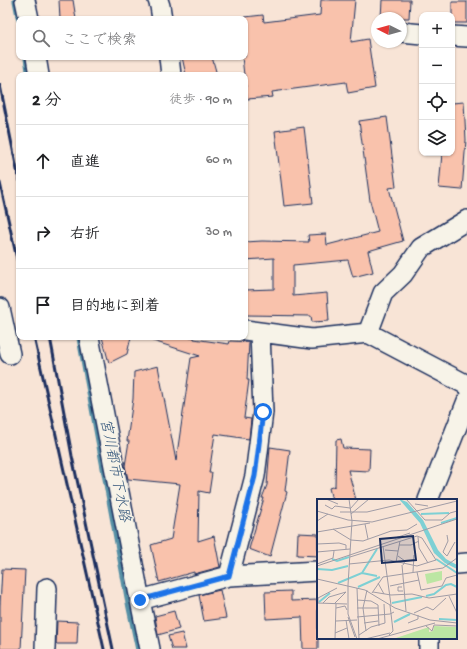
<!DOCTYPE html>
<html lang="ja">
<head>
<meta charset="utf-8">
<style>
  :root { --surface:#fff; --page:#f2f2f2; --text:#202124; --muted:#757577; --line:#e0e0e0 }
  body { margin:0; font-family:"Gochi Hand","Klee One",sans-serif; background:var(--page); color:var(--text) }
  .controls { position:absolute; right:12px; top:12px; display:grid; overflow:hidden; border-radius:8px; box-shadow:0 1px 3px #0004 }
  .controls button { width:36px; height:36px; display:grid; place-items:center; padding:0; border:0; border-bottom:1px solid var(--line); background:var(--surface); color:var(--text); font:20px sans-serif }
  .compass { position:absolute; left:371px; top:12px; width:36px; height:36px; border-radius:50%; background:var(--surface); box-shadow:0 1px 3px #0004; rotate:276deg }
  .stop { position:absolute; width:12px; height:12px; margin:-9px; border:3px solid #1a73e8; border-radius:50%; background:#fff }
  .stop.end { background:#1a73e8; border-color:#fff; box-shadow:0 1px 4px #0008 }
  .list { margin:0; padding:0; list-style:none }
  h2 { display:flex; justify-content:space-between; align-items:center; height:52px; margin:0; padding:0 16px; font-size:17px }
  h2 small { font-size:13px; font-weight:400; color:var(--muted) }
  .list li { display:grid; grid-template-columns:26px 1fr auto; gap:12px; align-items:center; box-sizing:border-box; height:72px; padding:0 16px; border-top:1px solid var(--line) }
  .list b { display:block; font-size:15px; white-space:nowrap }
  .list em { font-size:13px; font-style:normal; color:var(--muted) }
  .icon { flex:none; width:22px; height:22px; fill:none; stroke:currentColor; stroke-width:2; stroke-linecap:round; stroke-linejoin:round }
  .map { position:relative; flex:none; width:467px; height:649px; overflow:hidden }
  .search { position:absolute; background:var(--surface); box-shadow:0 1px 3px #0004; left:16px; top:16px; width:232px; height:44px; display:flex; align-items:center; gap:10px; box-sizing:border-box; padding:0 14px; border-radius:8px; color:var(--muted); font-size:15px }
  .panel { position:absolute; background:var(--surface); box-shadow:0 1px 3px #0004; left:16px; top:72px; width:232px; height:268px; border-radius:8px }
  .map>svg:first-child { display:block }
</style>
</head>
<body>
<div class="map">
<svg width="467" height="649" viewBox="0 0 467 649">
  <rect width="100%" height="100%" fill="#f8e4d6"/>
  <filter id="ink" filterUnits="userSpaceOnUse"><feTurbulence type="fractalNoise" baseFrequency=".025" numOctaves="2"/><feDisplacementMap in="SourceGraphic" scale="8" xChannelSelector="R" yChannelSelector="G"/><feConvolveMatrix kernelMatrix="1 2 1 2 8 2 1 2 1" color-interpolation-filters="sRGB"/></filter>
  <g filter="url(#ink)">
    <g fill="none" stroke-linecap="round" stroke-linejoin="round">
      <!-- stream -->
      <path stroke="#5690a5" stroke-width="5.5" d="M15,0L19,20
        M26,57L29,75
        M79,337L129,607L138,649"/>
    </g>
    <!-- building -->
    <path fill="#f9c2ac" stroke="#1b2f5e" d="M59,0H73L76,19H60Z
      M321,0H355L351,42L368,39L375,88L348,93L346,82L272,92L273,97L247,99L245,75H244L242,57H245V17L263,15L264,22L320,15Z
      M382,0H410L409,18H381Z
      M452,2H467V23H452Z
      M182,57H212L217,75H186Z
      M464,102L466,140L462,190L439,188L442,153H452V103Z
      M387,117L396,187L389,188L403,241L368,251L373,272L353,277L348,260L293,265V296L327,293L329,321L312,322L311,316L245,315V290L274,289V258L245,260V242L262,241L309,242L308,235L326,234L327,245L378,232L370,201L359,121Z
      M304,127L313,203L284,206L275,131Z
      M102,337H131L127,354L109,363Z
      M150,337H194V339L229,344L230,341L249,342L247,380H249L244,418L251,419L249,439L215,434L209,473H212L209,493L199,491L198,541L214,536L220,567L194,574V572L159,582L151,545L171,539L180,484L128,479L125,466L129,441H127L133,399L134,372L158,366L176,461L191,358L200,356L150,340Z
      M341,439L343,448L370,449L369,471L348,470L356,500H332L329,488L335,486L336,440Z
      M270,447L290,450L285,491L287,492L270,557L249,549L264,498H262L267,485Z
      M298,533L318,534V556L297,555Z
      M2,569L25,570L21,649H0V606Z
      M220,590L226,618L204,621L199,595Z
      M291,591V601L318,600V649H303L302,617L266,619L265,592Z
      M174,611L179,629L158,635L155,616Z
      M57,621L78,622L77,644H56Z
      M182,633L186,649H172L168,636Z"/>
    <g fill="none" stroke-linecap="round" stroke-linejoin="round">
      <!-- street casing -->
      <g stroke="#1b2f5e" stroke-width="22">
        <path id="street" d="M25,0L29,19
          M158,0L160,6L162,19
          M401,32L422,34
          M452,36L467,37
          M36,57L39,75
          M169,57L171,75
          M0,308L10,354
          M245,330L312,339L368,333L467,385
          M368,333L383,293L403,274L421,248L467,220
          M89,337L140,600L150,649
          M428,500L467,401
          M456,564L467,563
          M229,576L255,476L263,412L260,332
          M140,600L229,576L318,571
          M429,638V649
          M45,649L47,588"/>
      </g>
      <!-- street -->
      <use href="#street" stroke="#f7f3e8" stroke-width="19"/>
      <!-- rail -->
      <path stroke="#1b2f5e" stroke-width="3" d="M0,85L19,180
        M0,183L19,268
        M34,337L104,649
        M50,337L72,456L113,649"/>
    </g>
  </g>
  <g fill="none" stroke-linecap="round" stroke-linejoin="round" filter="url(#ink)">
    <!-- route -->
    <path stroke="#1a73e8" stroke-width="5" d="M140,600L229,576L255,476L263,412"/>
  </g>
  <g text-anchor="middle" stroke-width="3" stroke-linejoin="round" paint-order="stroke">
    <!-- water labels -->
    <g font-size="15" font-style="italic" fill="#34577c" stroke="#f7f3e8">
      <text transform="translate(116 470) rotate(79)" y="5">宮川都市下水路</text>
    </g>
  </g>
  <!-- overview -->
  <g transform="translate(317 499)">
    <rect width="140" height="140" fill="#f8e4d6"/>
    <path d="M125,72V81L110,85L108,75ZM117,127L140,128V140H76L112,128V133L116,132Z" fill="#bce6a3"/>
    <path d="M82,0L90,3L106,21L121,51L129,60L140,66V70L128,64L117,54L103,24Z" fill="#7ed0d4"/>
    <path fill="none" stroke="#7ed0d4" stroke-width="2" d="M104,15L132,14M124,24L140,19M15,60L20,62L32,58M119,60L140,74M0,70L15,71L31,67M45,74L60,77M21,84L45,74L60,50M41,88L63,78M109,97L117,95L129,86L134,85L140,88M2,103L13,94M75,104L105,98M122,120L140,121M77,123L93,115"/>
    <path fill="none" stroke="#a09ca6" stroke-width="1" d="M9,0L21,5M89,0L108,21H125L133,14L140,12M98,5L111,7M8,6L15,10L18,7L33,9M33,10L42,0M0,12L31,21L55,23L140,2M23,13H50L84,5M34,15L52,0M0,22L11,15M48,25L51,40M16,30L34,41L46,42L74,32L90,31L100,25M0,33L53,24M130,36L131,42L126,53L130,57L138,43M101,38L102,49L111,64M78,39L93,34M0,45L22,44L29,46V50M82,46H94L102,42M66,47L74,106M68,51L81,52M0,53L33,50M81,57L88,62L86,66M79,63L83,42M0,65L16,59L17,52M32,65L72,61L100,67L119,61L105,39L100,37L33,58M85,66L89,112M0,67L140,20M96,73L97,56M100,73L104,91L125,87L129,79L140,76M0,80L48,91L78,109L113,121L140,124M61,84L67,95M31,86L35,22L32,0M31,86V115L40,140M73,87L102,81M85,88H81V92H86M40,89L42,140M56,93L74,96L95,95L112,99L140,95M55,94L66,78L126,69L140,59M132,97L140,114M40,101L54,102L61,106L62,127M0,104L30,105M1,104V99L20,89M6,104L12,98L29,93M17,105L29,93M19,109L28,107L30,111M40,109H61M97,114L110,108L116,111L129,99M31,118L38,138M40,118L73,115L77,113M29,121L32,140M19,122L40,121M47,124L61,122M91,124L101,120V116M109,127L115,132L117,126L140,127M49,132L46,109L50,91M18,134L30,129M42,136L54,128L68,124L67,105M72,136L76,132L73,106M18,140L19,105M48,140L73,134M60,140L118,124"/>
    <path fill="#1b2f5e" fill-opacity="0.15" stroke="#1b2f5e" stroke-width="2" d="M96,37L99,61L65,64L63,40Z"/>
    <rect width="140" height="140" fill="none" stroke="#1b2f5e" stroke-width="2"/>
  </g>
</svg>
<div class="controls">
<button>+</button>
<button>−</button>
<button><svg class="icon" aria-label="locate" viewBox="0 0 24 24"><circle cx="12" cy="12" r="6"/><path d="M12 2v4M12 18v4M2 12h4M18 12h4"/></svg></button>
<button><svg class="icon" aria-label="layers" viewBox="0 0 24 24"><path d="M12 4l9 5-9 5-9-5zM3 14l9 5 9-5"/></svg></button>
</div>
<svg class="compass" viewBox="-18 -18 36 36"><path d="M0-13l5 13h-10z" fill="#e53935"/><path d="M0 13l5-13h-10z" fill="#757577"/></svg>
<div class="stop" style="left:263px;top:412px"></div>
<div class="stop end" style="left:140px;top:600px"></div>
<div class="search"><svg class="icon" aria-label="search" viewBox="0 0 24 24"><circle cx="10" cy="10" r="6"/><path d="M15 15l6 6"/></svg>ここで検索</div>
<section class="panel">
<h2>2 分<small>徒歩 · 90 m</small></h2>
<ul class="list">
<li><svg class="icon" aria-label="ahead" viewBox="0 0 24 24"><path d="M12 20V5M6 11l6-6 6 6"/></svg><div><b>直進</b></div><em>60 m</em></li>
<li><svg class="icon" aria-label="right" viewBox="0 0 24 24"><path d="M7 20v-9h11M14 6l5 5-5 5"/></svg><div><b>右折</b></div><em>30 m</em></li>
<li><svg class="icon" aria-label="arrive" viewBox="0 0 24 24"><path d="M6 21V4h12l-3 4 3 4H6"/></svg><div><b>目的地に到着</b></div></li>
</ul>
</section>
</div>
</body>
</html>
